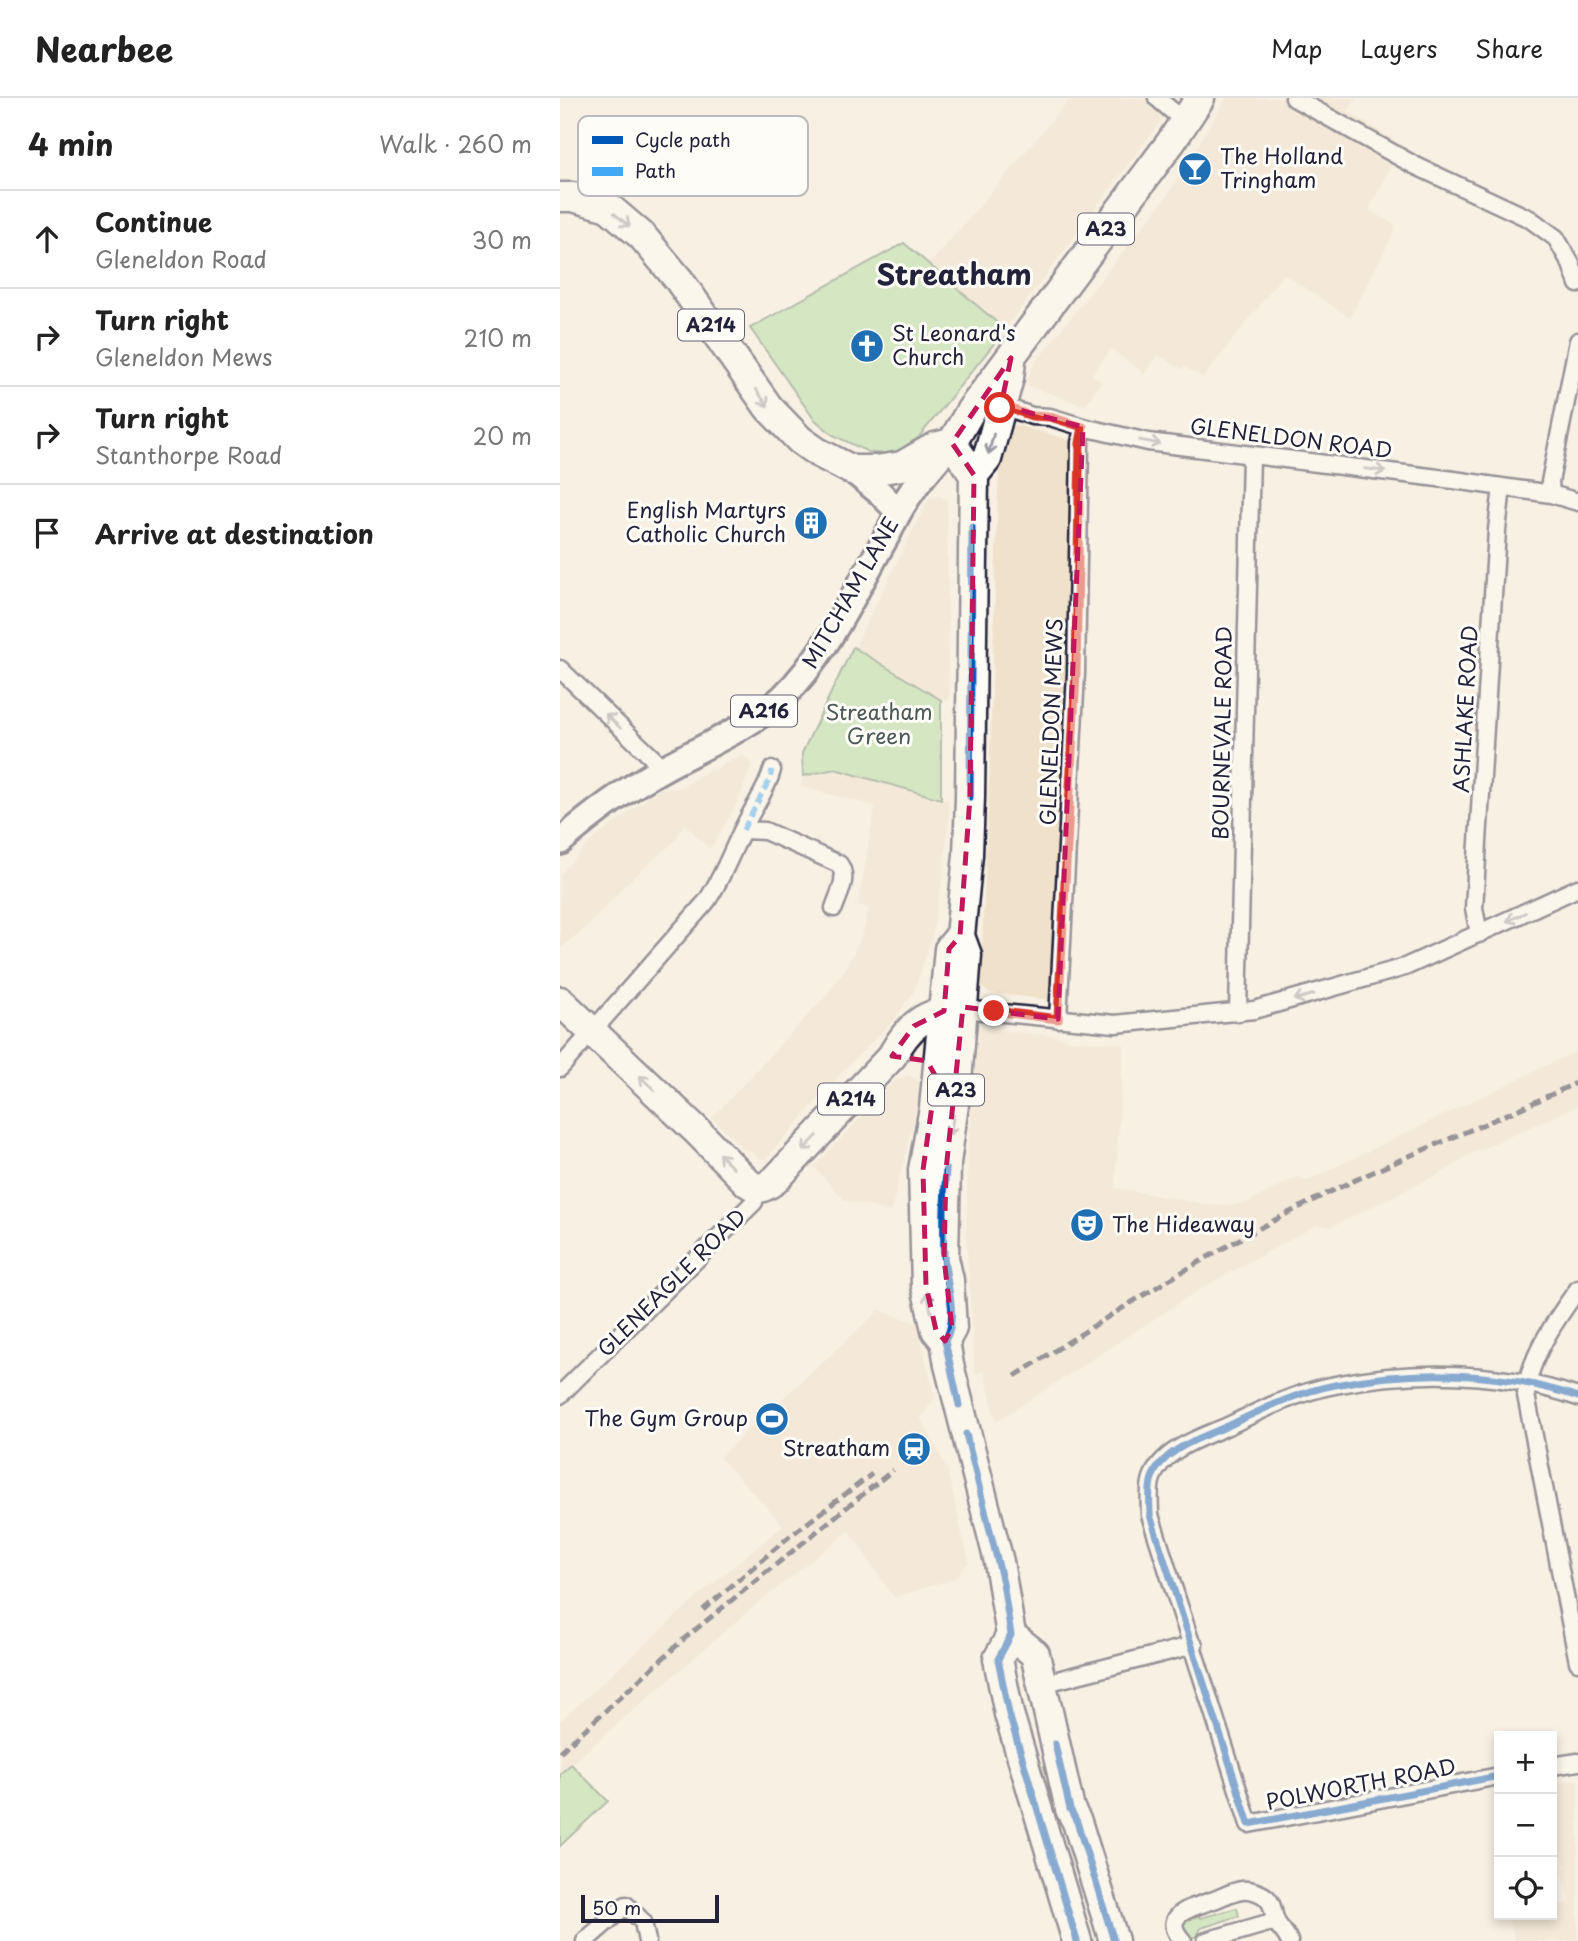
<!DOCTYPE html>
<html lang="en">
<head>
<meta charset="utf-8">
<style>
  :root { --surface:#fff; --page:#f2f2f2; --text:#222; --muted:#767676; --line:#e0e0e0 }
  body { margin:0; font-family:"Playpen Sans",sans-serif; background:var(--page); color:var(--text) }
  .controls { position:absolute; right:21px; bottom:21px; display:grid; overflow:hidden; border-radius:0px; box-shadow:0 4px 10px #0003 }
  .controls button { width:63px; height:63px; display:grid; place-items:center; padding:0; border:0; border-bottom:2px solid var(--line); background:var(--surface); color:var(--text); font:35px sans-serif }
  .scale { position:absolute; left:21px; bottom:18px; width:138px; box-sizing:border-box; padding-left:7px; border:4px solid #22223b; border-top:0; font-size:19px; line-height:24px; white-space:nowrap; color:#22223b; -webkit-text-stroke:5px #fdfcf7; paint-order:stroke }
  .stop { position:absolute; width:21px; height:21px; margin:-16px; border:5px solid #d93025; border-radius:50%; background:#fff }
  .stop.end { background:#d93025; border-color:#fff; box-shadow:0 2px 7px #0008 }
  .list { margin:0; padding:0; list-style:none }
  h2 { display:flex; justify-content:space-between; align-items:center; height:91px; margin:0; padding:0 28px; font-size:30px }
  h2 small { font-size:23px; font-weight:400; color:var(--muted) }
  .list li { display:grid; grid-template-columns:46px 1fr auto; gap:21px; align-items:center; box-sizing:border-box; height:98px; padding:0 28px; border-top:2px solid var(--line) }
  .list b { display:block; font-size:26px; white-space:nowrap }
  .list p { margin:0; font-size:23px; white-space:nowrap; color:var(--muted) }
  .list em { font-size:23px; font-style:normal; color:var(--muted) }
  .icon { flex:none; width:38px; height:38px; fill:none; stroke:currentColor; stroke-width:2; stroke-linecap:round; stroke-linejoin:round }
  .map { position:relative; flex:none; width:1018px; height:1843px; overflow:hidden }
  header { display:flex; align-items:center; gap:42px; box-sizing:border-box; height:98px; padding:0 35px; background:var(--surface); border-bottom:2px solid var(--line) }
  header strong { font-size:33px }
  nav { display:flex; gap:38px; margin-inline-start:auto; font-size:24px }
  main { display:flex }
  aside { flex:1; background:var(--surface) }
  .map>svg:first-child { display:block }
</style>
</head>
<body>
<header>
<strong>Nearbee</strong>
<nav><a>Map</a><a>Layers</a><a>Share</a></nav>
</header>
<main>
<aside>
<h2>4 min<small>Walk · 260 m</small></h2>
<ul class="list">
<li><svg class="icon" aria-label="ahead" viewBox="0 0 24 24"><path d="M12 20V5M6 11l6-6 6 6"/></svg><div><b>Continue</b><p>Gleneldon Road</p></div><em>30 m</em></li>
<li><svg class="icon" aria-label="right" viewBox="0 0 24 24"><path d="M7 20v-9h11M14 6l5 5-5 5"/></svg><div><b>Turn right</b><p>Gleneldon Mews</p></div><em>210 m</em></li>
<li><svg class="icon" aria-label="right" viewBox="0 0 24 24"><path d="M7 20v-9h11M14 6l5 5-5 5"/></svg><div><b>Turn right</b><p>Stanthorpe Road</p></div><em>20 m</em></li>
<li><svg class="icon" aria-label="arrive" viewBox="0 0 24 24"><path d="M6 21V4h12l-3 4 3 4H6"/></svg><div><b>Arrive at destination</b></div></li>
</ul>
</aside>
<div class="map">
<svg width="1018" height="1843" viewBox="0 0 1018 1843">
  <rect width="100%" height="100%" fill="#f7f0e3"/>
  <filter id="ink" filterUnits="userSpaceOnUse"><feTurbulence type="fractalNoise" baseFrequency=".0143" numOctaves="2"/><feDisplacementMap in="SourceGraphic" scale="14" xChannelSelector="R" yChannelSelector="G"/><feConvolveMatrix kernelMatrix="1 2 1 2 8 2 1 2 1" color-interpolation-filters="sRGB"/></filter>
  <g filter="url(#ink)">
    <!-- built -->
    <path fill="#f0e1ca" d="M511,0H618L441,237V228L369,167Z
      M666,0H797L788,13L842,47L809,112L837,128L790,220L724,176L643,280L625,269L621,271L598,257L585,276L551,251L532,277L542,284L525,308L469,288L467,282L474,266L608,97Z
      M456,327L520,345L499,903L431,895L420,889L429,694L438,393L441,355L450,330Z
      M380,398L387,402L389,603L381,602L294,550L369,400Z
      M183,657L190,663L191,669L177,706L150,751L124,726L116,742L67,785L27,829L0,851V777L30,744L100,690H119L152,671L154,673L165,665Z
      M275,671L388,702L389,721L383,778L371,844L354,893L335,921L285,971L206,1061H199L188,1051L185,1053L152,1020L264,899L284,873L301,841L309,810L298,807L315,708L241,689L243,678Z
      M419,930L498,938L509,942L564,946L555,1090L645,1106L672,1107L688,1104L738,1078L746,1083L1018,952V1008L908,1057L889,1071L771,1129L757,1127L645,1188L436,1324L424,1273L415,1277L406,1138L408,1052Z
      M348,977L358,982L361,993L331,1114L284,1102L254,1069L335,982Z
      M319,1212L357,1225L375,1300L361,1320L387,1370L409,1464L396,1480L334,1500L289,1433L192,1510L0,1676V1623L145,1492L223,1427L159,1359Z
      M1018,1682V1843H955L947,1820L960,1817H992V1809L1010,1804L1002,1771L1006,1769L997,1749L992,1750V1686Z"/>
    <!-- green -->
    <path fill="#aada9b" stroke="#667e6b" stroke-width="2" d="M344,145L441,228V237L359,339L336,354L321,356L308,354L273,337L254,321L190,230Z
      M293,549L381,602V701L275,671L243,678L242,655Z
      M11,1666L48,1703L0,1748V1676Z
      M677,1810L679,1818L641,1830L637,1838L630,1841L620,1832L624,1818L635,1817L641,1820Z"/>
    <g fill="none" stroke-linecap="round" stroke-linejoin="round">
      <!-- street casing -->
      <g stroke="#22223b" stroke-width="21">
        <path id="street" d="M597,0L624,23
          M734,0L854,67L970,121L996,140L1011,166L1018,186
          M440,310L451,311L472,318L490,319L523,329L588,344L894,382L991,396L1018,404
          M991,396L990,384L1018,243
          M0,571L103,670
          M183,732L205,733L279,766C289,780 279,795 274,810
          M919,836L914,810L937,432L942,389
          M402,911L555,926L694,912L845,869L1018,790
          M678,915L691,357
          M498,921L516,575L520,345L523,329
          M0,970L146,804C164,778 173,749 188,721C196,705 208,689 212,672
          M1018,1191C997,1220 968,1261 966,1297L1018,1564
          M0,1297L194,1104L198,1091
          M482,1586L634,1547
          M992,1668L1018,1664
          M939,1678L689,1726L590,1417C590,1406 588,1391 592,1380C603,1350 644,1339 670,1327C703,1311 738,1294 775,1287C855,1271 941,1273 1018,1299
          M25,1843L66,1807L83,1824L87,1843
          M623,1843C599,1817 631,1810 651,1803C661,1800 672,1793 682,1792C690,1791 702,1795 707,1800C715,1808 712,1817 717,1825C721,1832 726,1835 729,1843
          M646,1843L715,1823"/>
      </g>
      <!-- primary casing -->
      <g stroke="#22223b" stroke-width="30">
        <path id="primary" d="M292,372L319,394L338,413
          M0,744C32,716 66,691 104,670C142,649 191,629 223,599C268,555 297,489 329,434C344,399 367,372 392,345"/>
      </g>
      <!-- highway casing -->
      <g stroke="#22223b" stroke-width="33">
        <path id="highway" d="M0,99H13L48,109L82,138L119,182L209,310L240,342L257,354L292,372H316L342,368L375,349L392,345
          M392,345L411,312L611,44L640,0
          M414,377L427,361L449,280L451,263
          M400,838L389,851L374,1010L363,1072L366,1188L376,1232L385,1243L389,1267L439,1464L451,1537L438,1561L449,1616L517,1843
          M0,903L136,1032L188,1085C199,1093 204,1090 215,1082L332,958C349,927 364,915 400,911
          M385,1243L392,1230L389,1182L384,1160L386,1065L397,984L407,857L400,838L408,757L410,699L414,377L392,345
          M451,1537L475,1556L510,1711L517,1724L554,1843"/>
      </g>
      <!-- street -->
      <use href="#street" stroke="#fdfcf7" stroke-width="16"/>
      <!-- primary -->
      <use href="#primary" stroke="#fdfcf7" stroke-width="24"/>
      <!-- highway -->
      <use href="#highway" stroke="#fdfcf7" stroke-width="28"/>
      <!-- rail -->
      <path stroke="#22223b" stroke-width="5" stroke-dasharray="10 5" stroke-linecap="butt" d="M455,1278C547,1219 640,1160 738,1110C829,1063 926,1028 1018,984
        M143,1512L230,1438L312,1376
        M0,1654L125,1540L333,1372"/>
      <!-- quiet -->
      <path stroke="#3fa9f5" stroke-width="5" stroke-dasharray="10 5" stroke-linecap="butt" d="M183,732L210,681L212,672"/>
      <!-- cycleway casing -->
      <g stroke="#fdfcf7" stroke-width="11">
        <path id="cycleway" d="M410,699L412,429
          M386,1072C384,1100 383,1128 384,1156C385,1185 400,1216 385,1243L399,1307
          M406,1336L443,1485L451,1537L438,1561L449,1616L517,1843
          M495,1646L510,1711L517,1724L554,1843
          M939,1678L689,1726L590,1417C590,1406 588,1391 592,1380C603,1350 644,1339 670,1327C703,1311 738,1294 775,1287C855,1271 941,1273 1018,1299"/>
      </g>
      <!-- cycleway -->
      <use href="#cycleway" stroke="#0057b8" stroke-width="7"/>
    </g>
    <!-- one-way arrows -->
    <defs><path id="oneway-shaft" d="M-6 0H5M1.5-3L5.5 0L1.5 3" fill="none" stroke-width="1.6" stroke-linecap="round" stroke-linejoin="round" transform="scale(1.75)"/></defs>
    <g stroke="#9a9aa2">
      <use href="#oneway-shaft" transform="translate(62 122) rotate(40)"/>
      <use href="#oneway-shaft" transform="translate(202 300) rotate(56)"/>
      <use href="#oneway-shaft" transform="translate(590 344) rotate(10)"/>
      <use href="#oneway-shaft" transform="translate(431 346) rotate(104)"/>
      <use href="#oneway-shaft" transform="translate(815 372) rotate(7)"/>
      <use href="#oneway-shaft" transform="translate(53 623) rotate(-136)"/>
      <use href="#oneway-shaft" transform="translate(956 819) rotate(155)"/>
      <use href="#oneway-shaft" transform="translate(744 899) rotate(164)"/>
      <use href="#oneway-shaft" transform="translate(87 985) rotate(-136)"/>
      <use href="#oneway-shaft" transform="translate(392 1027) rotate(99)"/>
      <use href="#oneway-shaft" transform="translate(250 1045) rotate(134)"/>
      <use href="#oneway-shaft" transform="translate(166 1063) rotate(-134)"/>
      <use href="#oneway-shaft" transform="translate(369 1204) rotate(-102)"/>
    </g>
  </g>
  <g fill="none" stroke-linecap="round" stroke-linejoin="round" filter="url(#ink)">
    <!-- route -->
    <path stroke="#d93025" stroke-width="9" d="M434,913L498,921L516,575L520,345L523,329L490,319L472,318L451,311L440,310"/>
  </g>
  <!-- marked area -->
  <path d="M0 0H1018V1843H0ZM451,260L441,307L523,329L498,921L403,909L386,1072L384,1160L392,1230L385,1243L376,1232L366,1188L363,1072L376,979L367,963L332,958L354,928L384,913L389,851L400,838L410,699L414,377L392,345Z" fill="#f7f0e3" fill-opacity=".55" fill-rule="evenodd"/>
  <path fill="none" stroke="#c2185b" stroke-width="5" stroke-dasharray="14 9" stroke-linejoin="round" d="M451,260L441,307L523,329L498,921L403,909L386,1072L384,1160L392,1230L385,1243L376,1232L366,1188L363,1072L376,979L367,963L332,958L354,928L384,913L389,851L400,838L410,699L414,377L392,345Z"/>
  <!-- icons -->
  <defs>
    <g id="bar-disc" transform="scale(1.75)"><circle r="9.5" fill="#1f6fb2" stroke="#fdfcf7"/><path d="M-6-5H6L.8 .8V4.5H3.5V6h-7V4.5H-.8V.8Z" fill="#fff"/></g>
    <g id="church-disc" transform="scale(1.75)"><circle r="9.5" fill="#1f6fb2" stroke="#fdfcf7"/><path d="M-1.2-6h2.4v3.5h3.3v2.4h-3.3V6h-2.4V-.1h-3.3v-2.4h3.3Z" fill="#fff"/></g>
    <g id="building-disc" transform="scale(1.75)"><circle r="9.5" fill="#1f6fb2" stroke="#fdfcf7"/><path d="M-4-6H4V6H1V3H-1V6H-4ZM-2.5-4.3h1.7v1.8h-1.7ZM.8-4.3h1.7v1.8H.8ZM-2.5-1h1.7V.8h-1.7ZM.8-1h1.7V.8H.8Z" fill="#fff"/></g>
    <g id="theatre-disc" transform="scale(1.75)"><circle r="9.5" fill="#1f6fb2" stroke="#fdfcf7"/><path d="M-5-5.5Q0-4 5-5.5V0Q5 5 0 6Q-5 5-5 0ZM-3.3-2.5H-1v1.5H-3.3ZM1-2.5H3.3v1.5H1ZM-2.8 1Q0 5.5 2.8 1Z" fill="#fff"/></g>
    <g id="stadium-disc" transform="scale(1.75)"><circle r="9.5" fill="#1f6fb2" stroke="#fdfcf7"/><path d="M0-5a6.5 5 0 1 0 0 10a6.5 5 0 1 0 0-10ZM-3.5-1.8h7v3.6h-7Z" fill="#fff"/></g>
    <g id="station-disc" transform="scale(1.75)"><circle r="9.5" fill="#1f6fb2" stroke="#fdfcf7"/><path d="M-3-6H3Q5-6 5-4V2Q5 4 3 4L4.5 6H3L1.5 4h-3L-3 6H-4.5L-3 4Q-5 4-5 2V-4Q-5-6-3-6ZM-3.5-4v3h7v-3ZM-3.5 1v1.5H-2V1ZM2 1v1.5H3.5V1Z" fill="#fff"/></g>
  </defs>
  <g fill-rule="evenodd">
    <use href="#bar-disc" x="635" y="71"/>
    <use href="#church-disc" x="307" y="248"/>
    <use href="#building-disc" x="251" y="425"/>
    <use href="#theatre-disc" x="527" y="1127"/>
    <use href="#stadium-disc" x="212" y="1321"/>
    <use href="#station-disc" x="354" y="1351"/>
  </g>
  <g text-anchor="middle" stroke-width="6" stroke-linejoin="round" paint-order="stroke">
    <!-- shield labels -->
    <g fill="#fdfcf7" stroke="#646373" stroke-width="2">
      <rect x="518" y="115.5" width="56" height="31" rx="5"/>
      <rect x="118" y="211.5" width="66" height="31" rx="5"/>
      <rect x="171" y="597.5" width="66" height="31" rx="5"/>
      <rect x="368" y="976.5" width="56" height="31" rx="5"/>
      <rect x="258" y="985.5" width="66" height="31" rx="5"/>
    </g>
    <g font-size="19" font-weight="bold" fill="#22223b">
      <text x="546" y="138">A23</text>
      <text x="151" y="234">A214</text>
      <text x="204" y="620">A216</text>
      <text x="396" y="999">A23</text>
      <text x="291" y="1008">A214</text>
    </g>
    <!-- poi labels -->
    <g font-size="21" fill="#22223b" stroke="#fdfcf7" text-anchor="start">
      <text x="660" y="66">The Holland<tspan x="660" dy="24">Tringham</tspan></text>
      <text x="332" y="243">St Leonard's<tspan x="332" dy="24">Church</tspan></text>
      <text x="226" y="420" text-anchor="end">English Martyrs<tspan x="226" dy="24">Catholic Church</tspan></text>
      <text x="552" y="1134">The Hideaway</text>
      <text x="188" y="1328" text-anchor="end">The Gym Group</text>
      <text x="330" y="1358" text-anchor="end">Streatham</text>
    </g>
    <!-- street labels -->
    <g font-size="21" fill="#22223b" stroke="#fdfcf7">
      <text transform="translate(731 341) rotate(7)" y="7">GLENELDON ROAD</text>
      <text transform="translate(291 495) rotate(-60)" y="7">MITCHAM LANE</text>
      <text transform="translate(906 611) rotate(-87)" y="7">ASHLAKE ROAD</text>
      <text transform="translate(492 624) rotate(-88)" y="7">GLENELDON MEWS</text>
      <text transform="translate(663 635) rotate(-89)" y="7">BOURNEVALE ROAD</text>
      <text transform="translate(112 1185) rotate(-45)" y="7">GLENEAGLE ROAD</text>
      <text transform="translate(801 1687) rotate(-11)" y="7">POLWORTH ROAD</text>
    </g>
    <!-- park labels -->
    <g font-size="21" fill="#4b5958" stroke="#fdfcf7">
      <text x="319" y="622">Streatham<tspan x="319" dy="24">Green</tspan></text>
    </g>
    <!-- district labels -->
    <g font-size="28" font-weight="bold" fill="#22223b" stroke="#fdfcf7">
      <text x="394" y="187">Streatham</text>
    </g>
  </g>
  <!-- legend -->
  <rect x="18" y="18" width="230" height="80" rx="10" fill="#fdfcf7" stroke="#bbbbbf" stroke-width="2"/>
  <rect x="32" y="38" width="31" height="8" fill="#0057b8"/>
  <rect x="32" y="69" width="31" height="9" fill="#3fa9f5"/>
  <g font-size="19" fill="#22223b">
    <text x="75" y="49">Cycle path</text>
    <text x="75" y="80">Path</text>
  </g>
</svg>
<div class="controls">
<button>+</button>
<button>−</button>
<button><svg class="icon" aria-label="locate" viewBox="0 0 24 24"><circle cx="12" cy="12" r="6"/><path d="M12 2v4M12 18v4M2 12h4M18 12h4"/></svg></button>
</div>
<div class="scale">50 m</div>
<div class="stop" style="left:440px;top:310px"></div>
<div class="stop end" style="left:434px;top:913px"></div>
</div>
</main>
</body>
</html>
